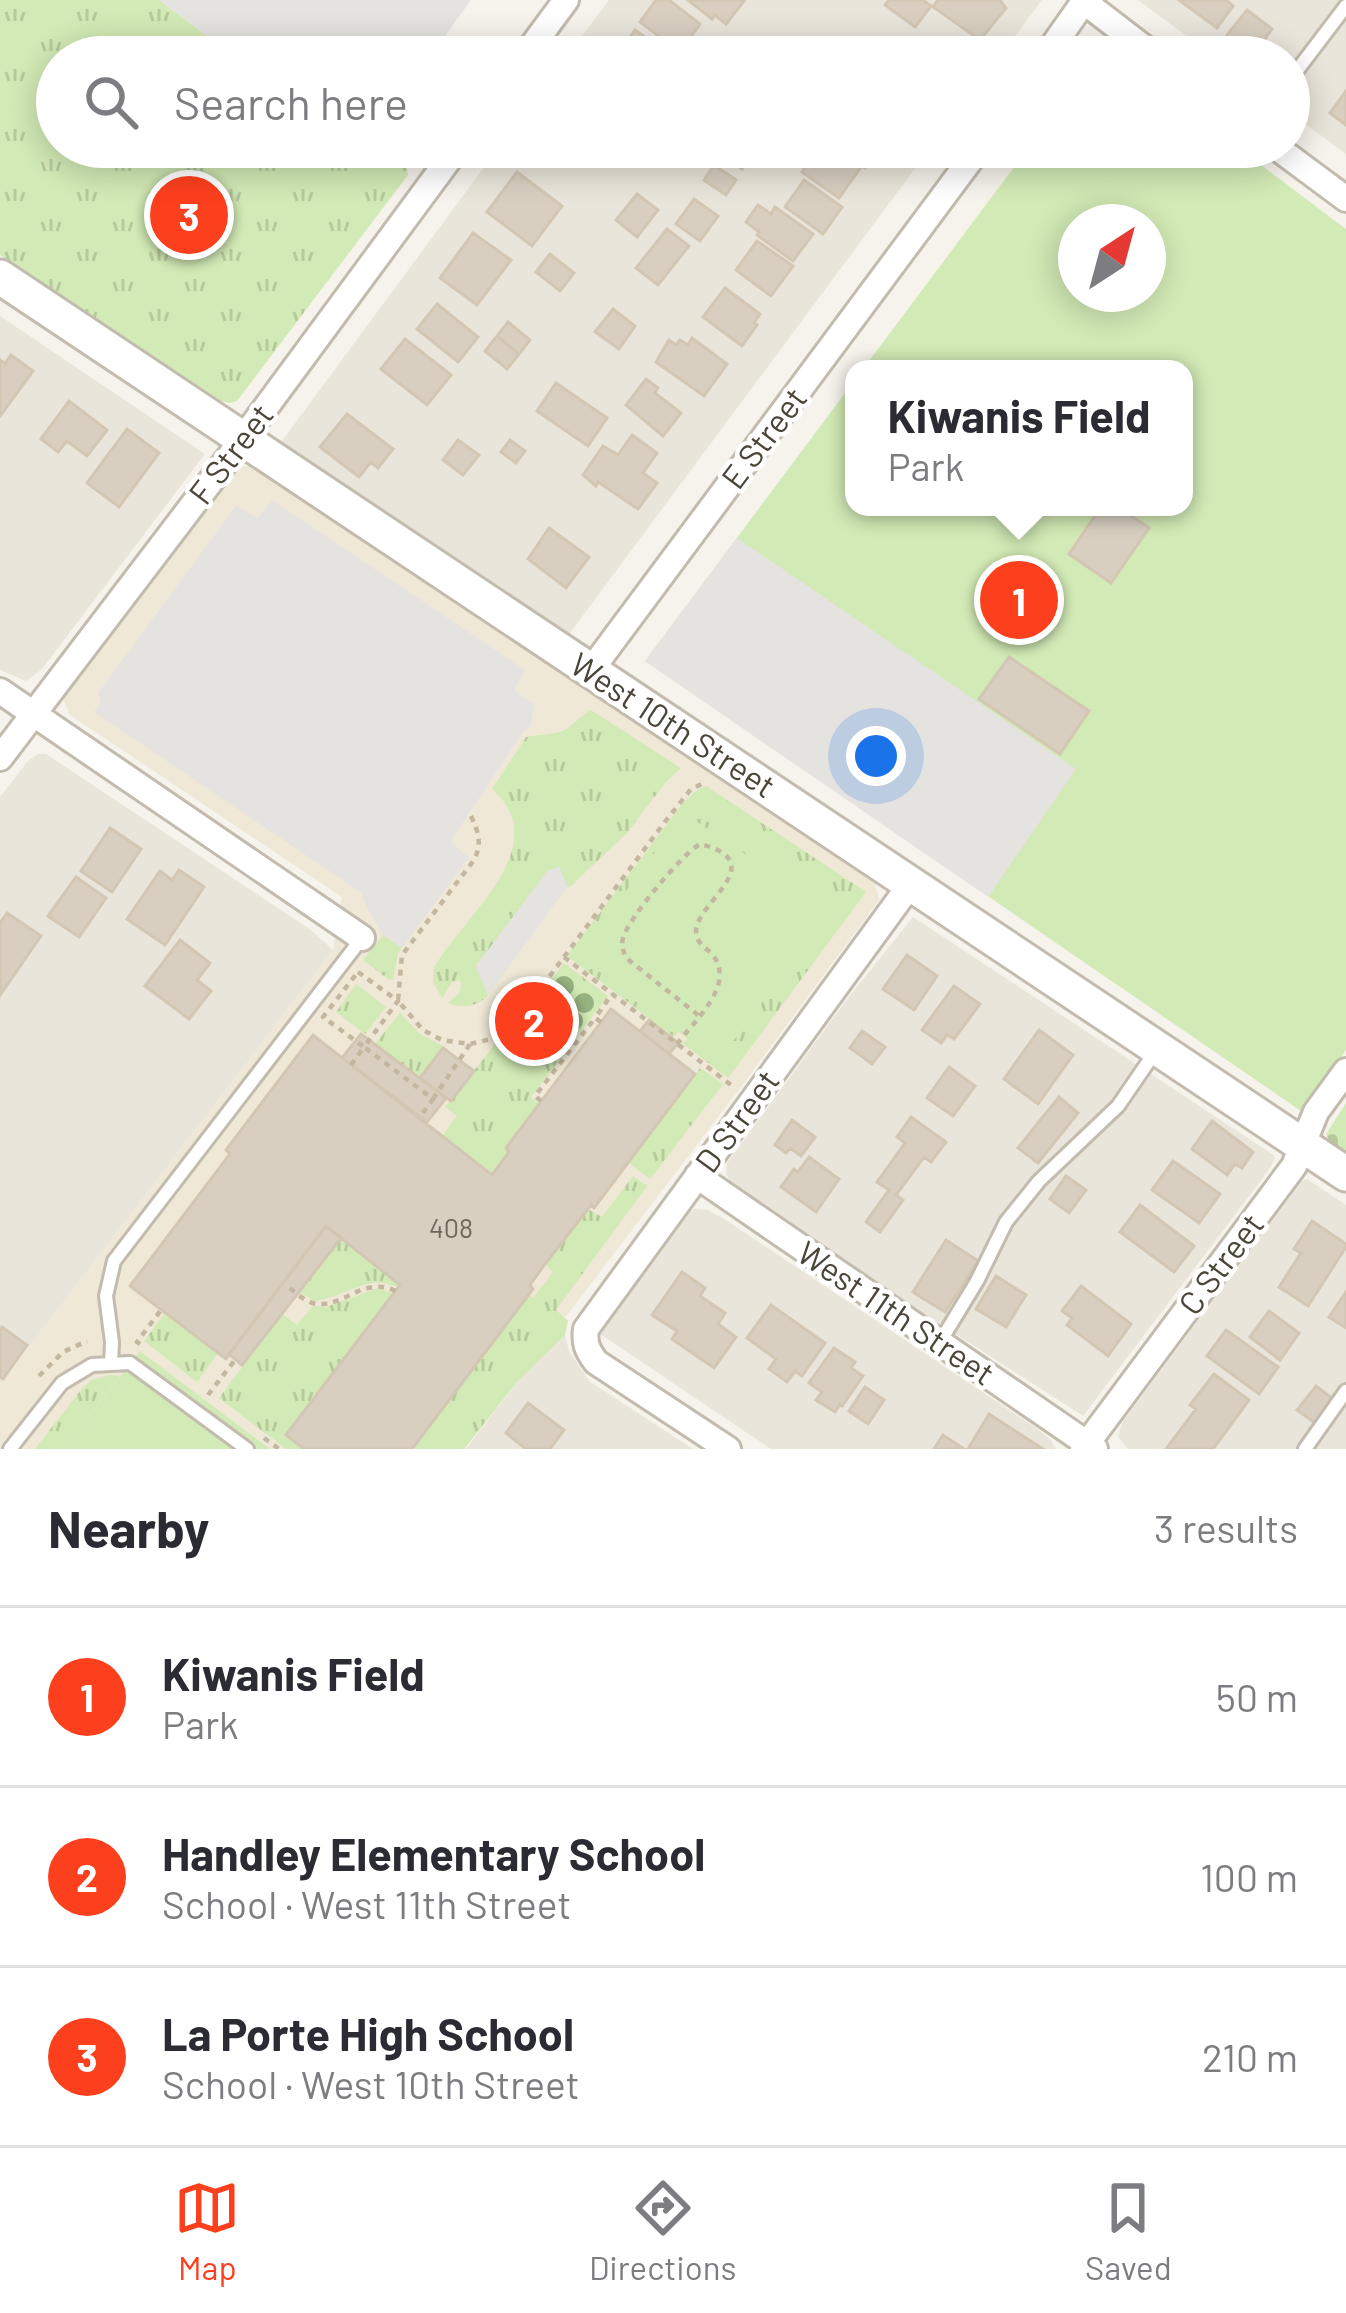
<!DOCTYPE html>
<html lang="en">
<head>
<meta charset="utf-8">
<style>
  :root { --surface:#fff; --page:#f2f2f3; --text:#2b2b33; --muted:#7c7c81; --line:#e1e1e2; --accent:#fc3f1d }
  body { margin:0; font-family:Barlow,sans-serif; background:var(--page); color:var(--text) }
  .compass { position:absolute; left:1058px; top:204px; width:108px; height:108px; border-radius:50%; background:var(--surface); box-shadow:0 6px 30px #0003; rotate:36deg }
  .you { position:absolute; left:876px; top:756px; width:42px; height:42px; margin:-30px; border:9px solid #fff; border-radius:50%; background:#1a73e8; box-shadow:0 0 0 18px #1a73e833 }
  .badge { display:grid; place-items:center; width:78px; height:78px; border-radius:50%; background:var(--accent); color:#fff; font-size:39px; font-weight:700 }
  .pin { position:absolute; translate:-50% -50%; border:6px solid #fff; box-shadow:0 3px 12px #0006 }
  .popup { position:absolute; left:845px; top:360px; width:348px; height:156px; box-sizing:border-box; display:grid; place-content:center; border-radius:24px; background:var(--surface); filter:drop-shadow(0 3px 9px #0005); font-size:39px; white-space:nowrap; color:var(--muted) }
  .popup b { font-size:45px; color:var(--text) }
  .popup::after { content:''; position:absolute; left:50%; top:100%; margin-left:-24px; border:24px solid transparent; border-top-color:var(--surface) }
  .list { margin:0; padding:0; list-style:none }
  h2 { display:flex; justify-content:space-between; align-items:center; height:156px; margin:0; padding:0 48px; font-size:51px }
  h2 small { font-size:39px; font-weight:400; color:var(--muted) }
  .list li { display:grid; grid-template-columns:78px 1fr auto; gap:36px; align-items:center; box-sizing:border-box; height:180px; padding:0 48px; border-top:3px solid var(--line) }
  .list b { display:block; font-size:45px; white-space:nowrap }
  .list p { margin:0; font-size:39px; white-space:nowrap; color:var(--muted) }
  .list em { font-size:39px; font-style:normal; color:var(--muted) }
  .icon { flex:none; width:66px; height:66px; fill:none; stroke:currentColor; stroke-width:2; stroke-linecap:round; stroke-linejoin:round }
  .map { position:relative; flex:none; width:1346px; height:1449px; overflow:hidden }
  .search { position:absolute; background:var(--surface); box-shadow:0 6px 30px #0003; left:36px; right:36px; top:36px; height:132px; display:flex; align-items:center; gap:30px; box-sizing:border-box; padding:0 42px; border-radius:66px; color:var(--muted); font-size:45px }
  .sheet { height:696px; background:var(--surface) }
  nav { display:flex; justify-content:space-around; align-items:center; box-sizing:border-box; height:168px; border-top:3px solid var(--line); background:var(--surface); font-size:33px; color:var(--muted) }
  nav a { display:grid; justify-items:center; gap:6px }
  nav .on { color:var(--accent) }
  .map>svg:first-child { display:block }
</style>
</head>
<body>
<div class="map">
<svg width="1346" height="1449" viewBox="0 0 1346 1449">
  <defs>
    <pattern id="grass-tufts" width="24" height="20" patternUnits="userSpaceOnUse" patternTransform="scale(3)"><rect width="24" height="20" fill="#d2eab5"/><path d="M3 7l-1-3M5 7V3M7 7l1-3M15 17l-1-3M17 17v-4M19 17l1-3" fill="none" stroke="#b6ca9c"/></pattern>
    <pattern id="cemetery-stones" width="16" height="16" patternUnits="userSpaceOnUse" patternTransform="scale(3)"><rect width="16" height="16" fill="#d2eab5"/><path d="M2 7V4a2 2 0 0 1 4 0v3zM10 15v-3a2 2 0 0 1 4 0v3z" fill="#b6ca9c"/></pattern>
  </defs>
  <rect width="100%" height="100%" fill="#f6f3ec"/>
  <!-- residential -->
  <path fill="#eae5da" d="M609,0H1042L999,57H566Z
    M1138,0H1346V154L1289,112V57H1215Z
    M499,147H931L567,637L279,445Z
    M0,316L205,454L42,669L26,681L0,670Z
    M38,754H46L311,930L333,950L0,1385V797L28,761Z
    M913,917L1275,1156L1271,1167L1083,1416L906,1302L731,1183L726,1174L727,1163L844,1003Z
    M1307,1179L1346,1205V1449H1128L1118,1436L1122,1423L1302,1181Z
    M694,1209L708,1210L726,1220L1039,1430L1051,1440L1055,1449H771L600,1334L686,1215Z
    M562,1323L569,1351L589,1381L693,1449H466Z"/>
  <!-- education -->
  <path fill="#efe8d6" d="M243,466L253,467L874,880L879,900L738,1091L465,1449H0V1385L333,950L342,897L70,715L63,699L235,470Z"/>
  <!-- grass -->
  <path fill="url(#grass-tufts)" d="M0,0H159L235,57H57V147H396L405,153L408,175L237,401L230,403L221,401L0,255Z
    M591,710L681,768L666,782L626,834L571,886L567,887L559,867L476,965L488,995C477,1007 463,1009 448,1003L460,992L461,983L459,980L452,982L442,998L433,982L434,968C460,919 558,846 492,789L526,737C539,734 553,736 566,729C576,723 581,715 591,710Z
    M706,786L866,892L728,1078L683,1044L699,1023L691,1017L674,1037L567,956L683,803L697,790Z
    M383,935L402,948L398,953L393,980L388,979L363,960Z
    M564,963L608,996L531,1097L539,1104L506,1147L509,1152L492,1175L443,1135L457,1116L445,1107L496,1043L513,1030Z
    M356,984L386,1007L365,1034L336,1012Z
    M400,1013L420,1034L445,1047L422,1080L375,1044Z
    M700,1068L723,1084L650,1179L629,1163Z
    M633,1176L647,1186L556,1310L568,1321L565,1335L517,1382L464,1449H412L529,1294L533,1298L553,1272L545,1264L588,1209L602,1217Z
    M341,1238L400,1285L398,1288C371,1272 344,1297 315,1301L299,1292Z
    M378,1288L394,1294L287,1435L304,1449H286L219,1398L282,1314L297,1325L313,1306L326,1307Z
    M165,1313L218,1353L197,1382L144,1341Z
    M110,1375L120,1376L64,1449H35L80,1391L91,1380Z"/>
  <!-- cemetery -->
  <path fill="url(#cemetery-stones)" d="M1346,1103V1156L1332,1146L1326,1134Z"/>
  <!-- park -->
  <path fill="#d2eab5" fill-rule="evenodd" d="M1029,147H1237L1346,229V1050L1301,1111L645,661L854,381V507H1184V369H863ZM1076,222H1148V294H1076Z
    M684,813L830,911L723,1055L715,1060L579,956L580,952Z
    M140,1351L270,1449H64Z"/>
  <!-- parking -->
  <path fill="#e5e3e0" d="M159,0H471L430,57H235Z
    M272,500L525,670L514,690L534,704L531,726L524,730L452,839V844L469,857L402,948L383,935L364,902L362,893L94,712L101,702L98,693L236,506L258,518Z
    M737,538L1076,769L988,897L645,661Z
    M559,867L567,887L488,995L476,966L547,871Z"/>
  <!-- building -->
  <path fill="#d8cfc1" stroke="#d3c7b4" stroke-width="3" d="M656,0H669L700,24L680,52L640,22Z
    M688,0H742L744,1L726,24L715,15L712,19Z
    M889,0H923L931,6L915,27L885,5Z
    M938,0H1000L1006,8L980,40L933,7Z
    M1179,0H1226L1233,6L1217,28Z
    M1247,10L1272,29L1253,55L1227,35Z
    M635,30L673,57H616Z
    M1346,91V125L1330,113Z
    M582,147H620L623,149L611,164L599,153L596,158Z
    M727,147H741L751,154L742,169L722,155Z
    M799,147H811L817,151L820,147H833L861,167L839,198L802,172L805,167L792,157Z
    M837,147H880L865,168Z
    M714,165L736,180L726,195L704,180Z
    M517,172L562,206L532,246L487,212Z
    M804,180L842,207L823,234L785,207Z
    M637,194L658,210L637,237L616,220Z
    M694,199L718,216L700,241L676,224Z
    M758,205L771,214L775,207L813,234L793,261L757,235L759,232L746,222Z
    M667,229L689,246L658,285L636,268Z
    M473,233L511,260L477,305L440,278Z
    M757,241L793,266L771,296L736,270Z
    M550,254L574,273L560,291L536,272Z
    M725,288L760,314L754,323L757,325L742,346L703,317Z
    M437,304L478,337L458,362L417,329Z
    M613,309L635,326L619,349L595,332Z
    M508,322L530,340L519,354L497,336Z
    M497,336L519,354L507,369L485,351Z
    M692,338L727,364L704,396L656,362L669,340L676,345L680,340L688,345Z
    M405,339L451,375L427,405L381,369Z
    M11,355L33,371L0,416V360L5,364Z
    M646,379L658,388L655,393L681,413L663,436L626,405Z
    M556,383L607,418L588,446L537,411Z
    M69,401L107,430L87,456L67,441L58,452L41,439Z
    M347,414L393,449L378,468L371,462L359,477L320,447Z
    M127,429L159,453L119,507L87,483Z
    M632,435L657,453L643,473L657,483L638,509L598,482L596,486L583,475L603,446L618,455Z
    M458,440L479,455L463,475L443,460Z
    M510,440L525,451L516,463L501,452Z
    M1101,507H1118L1149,528L1111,583L1069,554Z
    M549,528L589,557L566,588L528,559Z
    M1009,657L1089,711L1060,754L979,699Z
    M110,828L141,849L112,892L81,871Z
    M179,870L204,887L165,945L127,919L160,871L172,880Z
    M76,877L106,898L79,937L48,916Z
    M7,913L41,936L0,995V923Z
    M180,940L210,963L197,980L211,991L189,1019L145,986Z
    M907,955L937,976L914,1010L883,989Z
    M954,986L980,1004L954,1039L947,1035L941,1043L922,1030Z
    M611,1009L695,1074L594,1208L591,1205L545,1264L530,1285L533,1289L412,1449H304L286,1435L400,1285L326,1226L226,1359L130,1286L230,1154L226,1150L313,1035L492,1175L509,1152L506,1148Z
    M649,1020L678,1043L669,1054L640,1031Z
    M1039,1030L1073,1055L1038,1104L1004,1079Z
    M862,1031L885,1047L872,1064L850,1048Z
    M361,1034L446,1098L427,1122L342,1058Z
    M443,1048L474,1071L451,1101L420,1078Z
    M949,1067L975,1086L953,1116L927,1098Z
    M1059,1097L1078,1113L1038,1163L1018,1148Z
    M911,1117L946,1142L931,1162L924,1157L896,1195L903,1200L880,1232L866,1222L889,1190L877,1182L905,1143L897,1137Z
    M792,1120L815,1137L801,1156L790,1148L786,1153L775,1145Z
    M1212,1121L1253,1152L1242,1168L1235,1164L1227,1175L1192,1149Z
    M809,1157L839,1179L816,1212L781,1187L794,1169L798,1172Z
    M1173,1161L1220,1194L1199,1223L1152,1190Z
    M1066,1176L1086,1190L1069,1213L1050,1199Z
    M1140,1205L1194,1246L1174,1272L1120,1232Z
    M1312,1221L1346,1244V1247L1308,1306L1279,1287L1301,1253L1294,1249Z
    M326,1226L341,1238L242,1365L229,1354Z
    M946,1240L978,1261L945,1312L913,1292Z
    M682,1272L705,1288L700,1296L725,1313L718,1324L736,1337L714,1368L672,1339L677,1331L652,1315Z
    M996,1276L1026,1295L1006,1327L976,1309Z
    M1081,1286L1131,1324L1108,1356L1067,1325L1072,1318L1062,1311Z
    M1346,1292V1328L1329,1317Z
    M771,1305L825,1343L802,1376L795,1371L787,1382L769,1369L776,1359L747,1338Z
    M1269,1311L1299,1333L1280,1360L1250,1337Z
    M2,1327L27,1345L3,1379L0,1377V1331Z
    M1226,1330L1278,1367L1259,1394L1207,1356Z
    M834,1348L855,1362L851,1368L863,1376L842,1406L840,1404L835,1412L816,1400L822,1392L809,1383Z
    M1214,1374L1249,1400L1213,1449H1166L1196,1409L1190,1405Z
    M1316,1386L1333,1399L1315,1423L1297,1410Z
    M865,1387L884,1400L868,1424L849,1411Z
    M528,1403L564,1430L550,1449H526L506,1433Z
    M989,1414L1043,1449H968Z
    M943,1435L964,1449H934Z"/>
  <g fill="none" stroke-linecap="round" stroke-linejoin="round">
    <!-- service casing -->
    <g stroke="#c2bbae" stroke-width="18">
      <path id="service" d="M1289,81L1346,6
        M940,1342L977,1281L1006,1222L1039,1181L1118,1106L1155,1052
        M111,1364L112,1342L106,1296L114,1261L362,938
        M10,1449L62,1383L92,1365L130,1363L247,1449
        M1305,1449L1346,1391"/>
    </g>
    <!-- minor casing -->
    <g stroke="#c2bbae" stroke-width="30">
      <path id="minor" d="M1082,0L1156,57
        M524,57L566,0
        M1045,57L1085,0
        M1276,147L1346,199
        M591,670L980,147
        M0,691L362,938
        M0,758L227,460L458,147
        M697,1176L1095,1449
        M728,1449L596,1362C587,1350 584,1343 586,1329L910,885
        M1083,1449L1294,1166L1316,1112L1346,1071"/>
    </g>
    <!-- tertiary casing -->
    <g stroke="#c2bbae" stroke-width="39">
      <path id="tertiary" d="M0,277L1346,1174"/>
    </g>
    <!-- path -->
    <path stroke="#c4b79f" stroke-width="4.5" stroke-dasharray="6 6" stroke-linecap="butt" d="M471,816C479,833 482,844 474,860L402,955L398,1001L423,1030L442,1040L470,1044L491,1039L508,1029L523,1012L664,823L691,789L706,782
      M564,957L731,1085
      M358,972L398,1001L364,1047L323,1017Z
      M601,1022L595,1018L612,994
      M677,1044C695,1020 737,984 712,954C705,947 696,943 696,931C696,903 773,862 700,844C682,854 628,919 623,938C621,947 623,948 625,957L698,1015
      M351,1065L364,1047L433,1099L420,1117
      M433,1099L470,1044
      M541,1101L535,1096L595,1018
      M290,1288C297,1294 307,1303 317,1304C347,1306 362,1276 396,1291
      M140,1344L137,1342L161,1310
      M39,1376L63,1352L87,1341
      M208,1395L235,1360
      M264,1438L279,1449"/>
    <!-- service -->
    <use href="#service" stroke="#fff" stroke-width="12"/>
    <!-- minor -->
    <use href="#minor" stroke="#fff" stroke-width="24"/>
    <!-- tertiary -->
    <use href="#tertiary" stroke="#fff" stroke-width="33"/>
  </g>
  <!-- trees -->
  <g fill="#97b381">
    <circle cx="564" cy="986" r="10"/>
    <circle cx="584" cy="1003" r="10"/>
    <circle cx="551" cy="1005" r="10"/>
    <circle cx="573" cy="1021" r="10"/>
  </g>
  <g text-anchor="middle" stroke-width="9" stroke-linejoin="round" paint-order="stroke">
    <!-- number labels -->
    <g font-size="27" fill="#6e675b">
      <text x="451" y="1238">408</text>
    </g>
    <!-- street labels -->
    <g font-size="33" fill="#4b4439" stroke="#fff">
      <text transform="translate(764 438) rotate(-53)" y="12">E Street</text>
      <text transform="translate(231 454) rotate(-53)" y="12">F Street</text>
      <text transform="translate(673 725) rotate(33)" y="12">West 10th Street</text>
      <text transform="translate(737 1121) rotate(-54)" y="12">D Street</text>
      <text transform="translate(1221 1264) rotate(-53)" y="12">C Street</text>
      <text transform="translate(896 1313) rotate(34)" y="12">West 11th Street</text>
    </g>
  </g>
</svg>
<svg class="compass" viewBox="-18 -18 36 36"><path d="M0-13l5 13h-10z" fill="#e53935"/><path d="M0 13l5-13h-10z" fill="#7c7c81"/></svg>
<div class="you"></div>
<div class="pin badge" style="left:1019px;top:600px">1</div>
<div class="popup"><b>Kiwanis Field</b>Park</div>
<div class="pin badge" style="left:534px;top:1021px">2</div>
<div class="pin badge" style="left:189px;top:215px">3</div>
<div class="search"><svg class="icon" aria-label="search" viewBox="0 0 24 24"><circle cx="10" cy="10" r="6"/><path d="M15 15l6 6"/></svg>Search here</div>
</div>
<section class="sheet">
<h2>Nearby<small>3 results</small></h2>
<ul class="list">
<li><span class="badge">1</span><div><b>Kiwanis Field</b><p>Park</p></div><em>50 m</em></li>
<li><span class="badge">2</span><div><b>Handley Elementary School</b><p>School · West 11th Street</p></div><em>100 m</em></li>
<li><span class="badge">3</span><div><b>La Porte High School</b><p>School · West 10th Street</p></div><em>210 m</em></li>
</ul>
</section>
<nav>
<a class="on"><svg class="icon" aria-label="map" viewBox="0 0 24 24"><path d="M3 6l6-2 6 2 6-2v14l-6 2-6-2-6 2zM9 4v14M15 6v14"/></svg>Map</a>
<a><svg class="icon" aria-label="directions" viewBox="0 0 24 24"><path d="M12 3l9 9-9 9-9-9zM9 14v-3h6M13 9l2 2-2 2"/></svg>Directions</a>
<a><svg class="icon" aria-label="saved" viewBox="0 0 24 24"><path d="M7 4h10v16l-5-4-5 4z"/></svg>Saved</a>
</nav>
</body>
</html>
